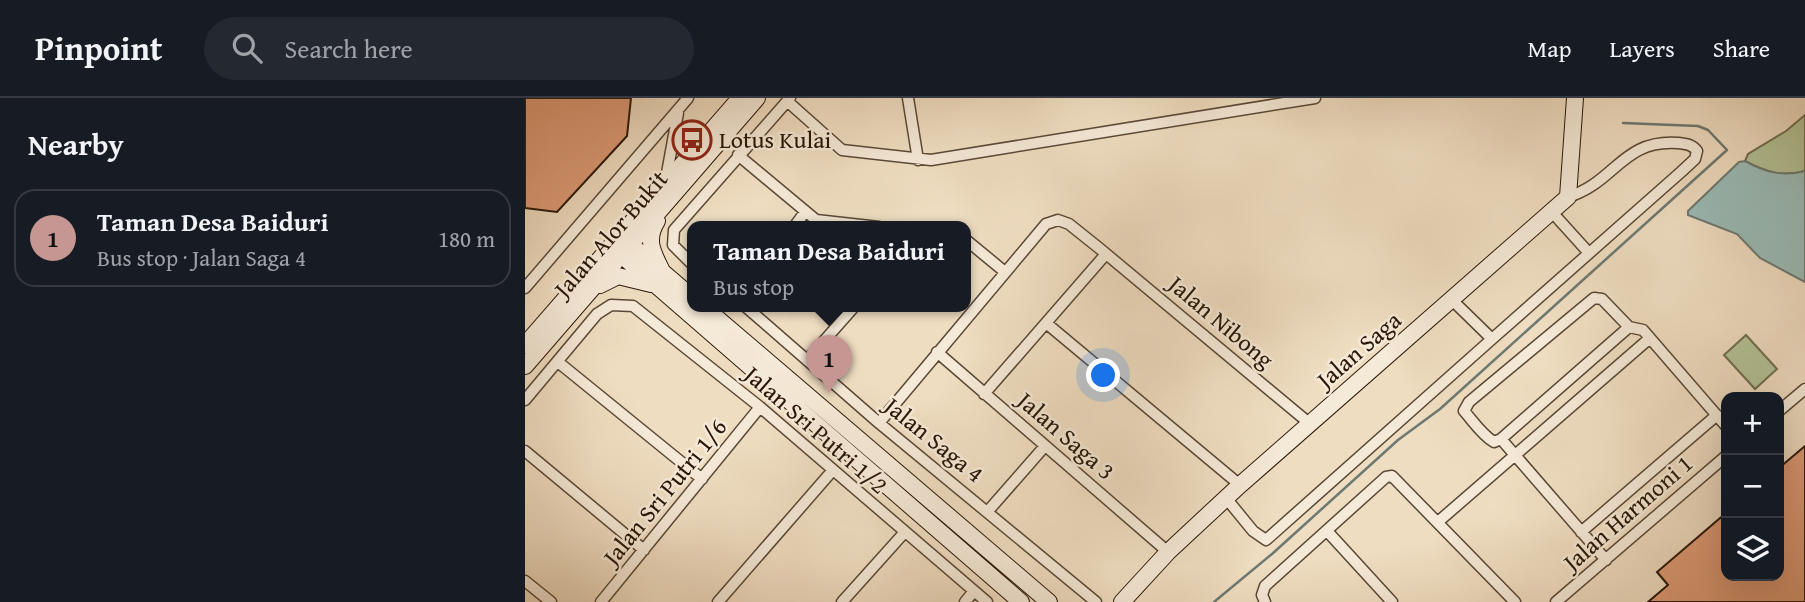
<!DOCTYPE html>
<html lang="en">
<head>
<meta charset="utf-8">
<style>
  :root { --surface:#171b24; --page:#242831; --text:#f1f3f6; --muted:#9ea1a6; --line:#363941; --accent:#c59692 }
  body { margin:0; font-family:"Gentium Book Plus",serif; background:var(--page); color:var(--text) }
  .controls { position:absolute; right:21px; bottom:21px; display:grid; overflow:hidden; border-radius:14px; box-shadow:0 7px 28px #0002 }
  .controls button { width:63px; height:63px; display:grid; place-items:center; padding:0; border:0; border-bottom:2px solid var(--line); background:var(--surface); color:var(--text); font:35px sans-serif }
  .you { position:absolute; left:579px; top:278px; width:24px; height:24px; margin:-18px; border:5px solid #fff; border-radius:50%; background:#1a73e8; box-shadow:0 0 0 10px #1a73e833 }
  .badge { display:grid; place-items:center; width:46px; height:46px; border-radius:50%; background:var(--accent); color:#111; font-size:23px; font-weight:700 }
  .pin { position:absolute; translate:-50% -58px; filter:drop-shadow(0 2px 4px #0008) }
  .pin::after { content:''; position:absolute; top:37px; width:24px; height:21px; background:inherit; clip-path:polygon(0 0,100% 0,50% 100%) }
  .popup { position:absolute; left:162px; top:123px; width:284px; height:91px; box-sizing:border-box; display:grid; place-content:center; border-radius:14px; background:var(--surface); filter:drop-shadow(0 2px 5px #0005); font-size:23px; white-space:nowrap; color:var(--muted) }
  .popup b { font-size:26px; color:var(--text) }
  .popup::after { content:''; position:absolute; left:50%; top:100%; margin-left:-14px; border:14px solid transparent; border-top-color:var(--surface) }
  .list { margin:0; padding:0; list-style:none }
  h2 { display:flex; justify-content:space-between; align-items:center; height:91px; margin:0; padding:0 28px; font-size:30px }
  h2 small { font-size:23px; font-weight:400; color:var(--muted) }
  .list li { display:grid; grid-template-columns:46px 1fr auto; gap:21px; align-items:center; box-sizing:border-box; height:98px; margin:0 14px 14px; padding:0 14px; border:2px solid var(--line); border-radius:21px }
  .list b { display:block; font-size:26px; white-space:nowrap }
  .list p { margin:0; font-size:23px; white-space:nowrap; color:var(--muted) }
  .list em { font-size:23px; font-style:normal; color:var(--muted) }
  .icon { flex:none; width:38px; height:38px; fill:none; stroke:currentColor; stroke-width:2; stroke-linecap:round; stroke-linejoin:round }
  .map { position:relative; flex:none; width:1280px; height:504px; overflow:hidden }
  header { display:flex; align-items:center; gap:42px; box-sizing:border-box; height:98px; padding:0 35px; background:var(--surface); border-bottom:2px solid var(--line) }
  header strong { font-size:33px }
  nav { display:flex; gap:38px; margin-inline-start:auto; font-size:24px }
  .search { width:490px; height:63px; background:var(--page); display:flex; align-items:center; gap:18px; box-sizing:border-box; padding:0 24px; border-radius:38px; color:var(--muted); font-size:26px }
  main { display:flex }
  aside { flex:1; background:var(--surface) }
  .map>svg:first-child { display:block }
</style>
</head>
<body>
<header>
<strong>Pinpoint</strong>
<div class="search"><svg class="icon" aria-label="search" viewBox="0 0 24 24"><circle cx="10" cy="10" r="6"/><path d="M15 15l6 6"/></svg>Search here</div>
<nav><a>Map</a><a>Layers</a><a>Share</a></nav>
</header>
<main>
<aside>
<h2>Nearby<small></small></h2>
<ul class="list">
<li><span class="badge">1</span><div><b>Taman Desa Baiduri</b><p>Bus stop · Jalan Saga 4</p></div><em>180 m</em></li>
</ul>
</aside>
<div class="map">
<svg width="1280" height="504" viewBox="0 0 1280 504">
  <rect width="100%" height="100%" fill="#efddc1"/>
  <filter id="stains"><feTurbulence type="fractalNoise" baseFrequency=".00286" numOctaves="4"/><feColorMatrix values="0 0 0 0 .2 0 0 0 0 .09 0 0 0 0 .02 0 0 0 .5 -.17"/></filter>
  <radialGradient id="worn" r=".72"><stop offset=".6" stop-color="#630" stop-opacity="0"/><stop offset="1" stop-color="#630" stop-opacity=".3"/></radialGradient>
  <!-- green -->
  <path fill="#b3c297" stroke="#6e6c4f" stroke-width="2" d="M1280,17V73C1257,79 1240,74 1220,63L1223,56L1261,33Z
    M1221,237L1252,271L1230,291L1199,257Z"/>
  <!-- water -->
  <path fill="#9abbb7" stroke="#6d7971" stroke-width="2" d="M1220,63C1240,74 1257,79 1280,73V184L1235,160L1212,136L1163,117V113L1214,64Z"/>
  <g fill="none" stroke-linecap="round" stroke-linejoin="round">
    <!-- stream -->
    <path stroke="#6d7971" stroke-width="2.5" d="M689,504L747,456L873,342L915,311L1202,52L1183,32L1173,28L1098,25"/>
  </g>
  <!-- building -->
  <path fill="#de9b76" stroke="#291607" stroke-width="2" d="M0,0H106L102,38L32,114L0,110Z
    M1280,348V504H1123L1143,487L1132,474L1201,415V478H1254V370Z"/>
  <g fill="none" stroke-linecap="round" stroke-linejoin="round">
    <!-- street casing -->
    <g stroke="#5a4836" stroke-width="13">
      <path id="street" d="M383,0L393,62
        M262,3L317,52L406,62L790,0
        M213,57L291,122L354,129
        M140,86L153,15
        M1026,113L1064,155
        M269,129L280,114
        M440,141L480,174
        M168,167L148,147L149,132L265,0
        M0,190L163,0
        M926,201L967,241L1156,74L1170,61L1172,53C1167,46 1161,46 1153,45C1097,41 1091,84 1043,99
        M221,209L354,325L571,504
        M521,225L715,387
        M412,254L643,454
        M283,261L329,209
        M33,264L177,381
        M459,296L581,156
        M0,302L72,216L86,207L108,208L235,309L462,504
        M1254,313L1280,291
        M354,325L521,126L533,122L544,126L574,150L784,325
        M976,341L1104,229
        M0,353L119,452
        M701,400L728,433L741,442L967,241
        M463,413L520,348
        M914,423L1125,240
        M802,433L867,504
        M1056,434L1192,317
        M1081,462L976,341L969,344C957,337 948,323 939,313L944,304L1069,200L1077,201L1104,229L1118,232L1201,328
        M0,483L26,504
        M76,504L235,309
        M193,504L308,372
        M317,504L379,435
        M440,504L449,493
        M740,504L737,497L740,488L861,379L867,378L990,504
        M1031,504L1201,358"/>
    </g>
    <!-- secondary casing -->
    <g stroke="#291607" stroke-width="18">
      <path id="secondary" d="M132,123C120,142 128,155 137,173
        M99,141L168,200
        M86,148L496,504
        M75,187L93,178L126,186
        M179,209L524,504
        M0,247L215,0
        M0,268L232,0
        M597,504L643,454L715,387L1043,99L1050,0"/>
    </g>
    <!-- street -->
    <use href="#street" stroke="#f5e9d7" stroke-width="10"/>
    <!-- secondary -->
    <use href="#secondary" stroke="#f5e9d7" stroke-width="16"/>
  </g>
  <!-- icons -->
  <defs>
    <g id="bus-ring" transform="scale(2.0125)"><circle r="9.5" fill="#f5e9d7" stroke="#8f2418" stroke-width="1.5"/><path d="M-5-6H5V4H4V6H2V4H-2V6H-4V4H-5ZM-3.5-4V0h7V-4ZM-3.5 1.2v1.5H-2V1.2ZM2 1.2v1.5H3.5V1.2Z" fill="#8f2418"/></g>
  </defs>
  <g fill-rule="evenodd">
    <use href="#bus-ring" x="167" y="42"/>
  </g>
  <g text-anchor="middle" stroke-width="5" stroke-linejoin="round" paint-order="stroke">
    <!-- poi labels -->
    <g font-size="24" fill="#291607" stroke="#f5e9d7" text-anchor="start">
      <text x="194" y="50">Lotus Kulai</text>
    </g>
    <!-- street labels -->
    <g font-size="24" fill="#291607" stroke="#f5e9d7">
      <text transform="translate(86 136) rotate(-49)" y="8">Jalan Alor Bukit</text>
      <text transform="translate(696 224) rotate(40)" y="8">Jalan Nibong</text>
      <text transform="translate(834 252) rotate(-41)" y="8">Jalan Saga</text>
      <text transform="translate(291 332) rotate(41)" y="8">Jalan Sri Putri 1/2</text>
      <text transform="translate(541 338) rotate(41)" y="8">Jalan Saga 3</text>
      <text transform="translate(409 342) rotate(39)" y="8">Jalan Saga 4</text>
      <text transform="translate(140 394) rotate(-51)" y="8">Jalan Sri Putri 1/6</text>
      <text transform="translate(1103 415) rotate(-41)" y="8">Jalan Harmoni 1</text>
    </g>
  </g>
  <rect width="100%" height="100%" filter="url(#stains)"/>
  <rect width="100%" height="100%" fill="url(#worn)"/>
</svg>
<div class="controls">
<button>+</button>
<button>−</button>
<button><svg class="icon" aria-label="layers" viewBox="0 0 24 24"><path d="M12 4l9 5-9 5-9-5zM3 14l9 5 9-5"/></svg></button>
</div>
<div class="you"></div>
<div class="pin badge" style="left:304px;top:295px">1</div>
<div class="popup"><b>Taman Desa Baiduri</b>Bus stop</div>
</div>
</main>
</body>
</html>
